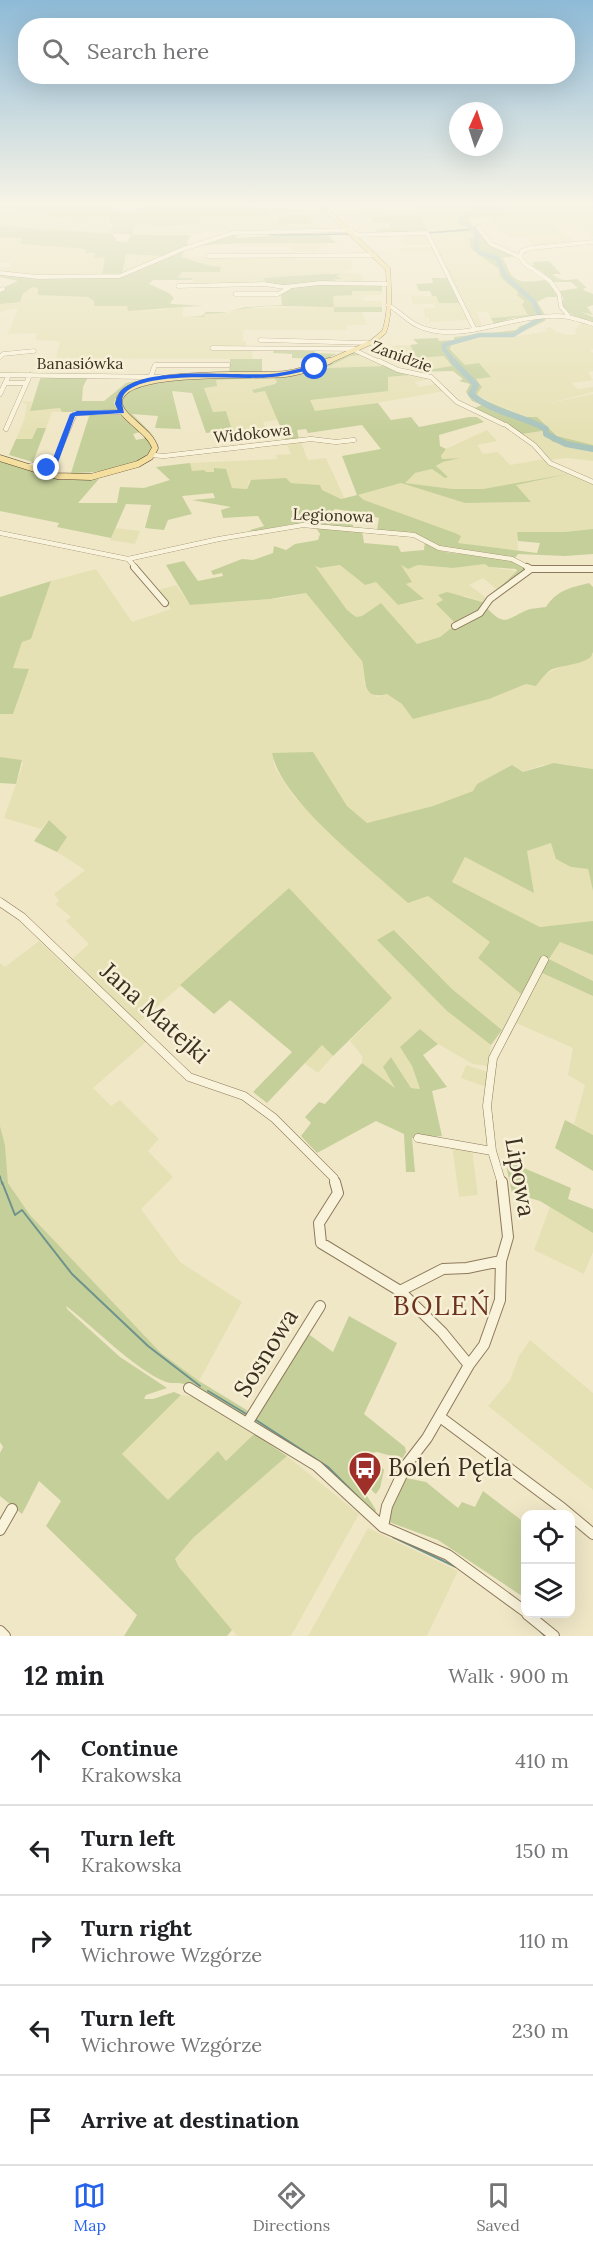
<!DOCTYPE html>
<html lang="en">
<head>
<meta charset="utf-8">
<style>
  :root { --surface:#fff; --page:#f2f2f2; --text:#202124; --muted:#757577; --line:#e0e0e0; --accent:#2563eb }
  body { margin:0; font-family:Lora,serif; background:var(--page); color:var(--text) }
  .controls { position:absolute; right:18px; bottom:18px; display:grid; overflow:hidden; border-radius:12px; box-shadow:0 6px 24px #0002 }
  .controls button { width:54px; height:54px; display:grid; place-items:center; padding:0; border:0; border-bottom:2px solid var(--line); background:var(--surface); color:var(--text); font:30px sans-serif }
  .compass { position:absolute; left:449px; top:102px; width:54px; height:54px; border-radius:50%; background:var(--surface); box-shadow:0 6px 24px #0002; rotate:3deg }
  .stop { position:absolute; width:18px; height:18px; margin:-14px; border:4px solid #2563eb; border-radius:50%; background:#fff }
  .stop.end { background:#2563eb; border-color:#fff; box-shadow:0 2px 6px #0008 }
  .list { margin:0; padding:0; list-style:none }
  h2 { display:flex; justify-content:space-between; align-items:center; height:78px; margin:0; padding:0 24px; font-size:26px }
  h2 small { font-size:20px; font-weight:400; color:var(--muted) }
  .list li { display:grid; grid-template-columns:39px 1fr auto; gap:18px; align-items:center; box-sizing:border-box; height:90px; padding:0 24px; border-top:2px solid var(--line) }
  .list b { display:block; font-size:22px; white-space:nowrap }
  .list p { margin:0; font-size:20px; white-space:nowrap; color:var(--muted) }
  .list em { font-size:20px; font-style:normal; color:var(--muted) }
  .icon { flex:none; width:33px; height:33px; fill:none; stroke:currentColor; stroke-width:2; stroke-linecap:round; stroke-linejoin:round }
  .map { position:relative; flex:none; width:593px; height:1636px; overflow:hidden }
  .search { position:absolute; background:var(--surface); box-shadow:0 6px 24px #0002; left:18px; right:18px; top:18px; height:66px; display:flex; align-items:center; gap:15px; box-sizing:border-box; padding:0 21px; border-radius:24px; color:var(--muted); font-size:22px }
  .sheet { height:528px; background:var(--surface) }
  nav { display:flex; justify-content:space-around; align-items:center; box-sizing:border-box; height:84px; border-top:2px solid var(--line); background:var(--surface); font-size:16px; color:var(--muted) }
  nav a { display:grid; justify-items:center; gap:3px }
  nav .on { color:var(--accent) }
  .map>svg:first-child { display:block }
</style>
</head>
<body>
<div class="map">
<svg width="593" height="1636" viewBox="0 0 593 1636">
  <rect width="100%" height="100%" fill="#f0e7c7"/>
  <!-- farmland -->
  <path fill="#e6e1b4" d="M0,205L44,213V217L89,215L112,218L110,223L113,224L110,234L0,226Z
    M415,205H477L457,220L459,223L469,228L454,231H427L420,216L356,217L354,211L417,212Z
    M493,205H593V237L574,223L554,225L575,242L534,247L525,237L508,238L488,218L513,215L508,211H486Z
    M269,210H301L302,215H288V218L279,224L315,226L316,231H214L196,234L132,235L135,224H153L154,227L187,226L199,224L200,217L268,215Z
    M473,232L474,238H469L475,253L484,256L499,269L500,277L519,292L528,315L491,318L488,312H477L482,326L475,327L469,320L430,322L428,317L425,318L424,308H435L434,304H413L411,296H436L459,303L436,252L400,253L399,248L433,247V245H407L402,242V237Z
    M0,238H22L21,244L87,249L85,252L95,253L94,257H106L102,276L50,277L0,272V267H11L13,262H0L2,258H0Z
    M242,243H326L327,246H319L318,252H292L291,246H232Z
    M126,254H139L162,256L122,275Z
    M182,257H295L296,260H352V270H346V273L362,274L363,283H336V277L340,274L265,278L266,283H194L192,278H178L181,272H220L221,267L206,266L198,261Z
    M32,287L39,288L38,295L88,297L94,301L95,306H127L128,311L164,310L175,306H184L182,316L187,317H204L205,314L229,313L246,308L333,307V295H351L352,291H382V295H365L363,299L365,301H382V307H334L335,312H362L367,325H347V330H243V341H246V347L252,349L253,359L56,358L60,341L35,340L37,333L8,334L18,308L0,312V304L20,302L23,294Z
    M582,322L593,327V349L590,350L593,353V371L588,372L593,380L571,383L578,389L593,387V392L545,404L593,394V445L564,439L529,418L480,397L477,394L481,384L475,379L491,376L465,365L449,346L481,337H511L548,331L545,328L550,327L556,332L569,335L576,334L575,330Z
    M399,345L411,346L417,358L444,356L451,362L452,368L418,370L414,360L416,358H396L392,346Z
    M361,355L387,366L324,368L350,356Z
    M411,375L431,379L415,382L419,387L436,384L445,391L330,411H315L309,400L388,390V377Z
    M274,378L277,381L265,391L278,420L263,422L268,434L234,438L226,411L213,412L204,388L216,386V380Z
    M17,401L32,402L30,410L60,408L62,412H52L46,428H37L32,439H16L24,420L27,404Z
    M487,430L497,441L477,445L483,454L498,452L510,465L544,459L557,469L593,484V529L564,532L517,533L518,550L474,546L458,543L456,535L364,500L358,495L401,483L465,503L530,502L515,485L483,489H453L403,483L415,473L432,469L447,477L436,467L443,462L459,458L442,459L441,457L446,449Z
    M543,431L553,442L593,450V461L567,458L549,460L540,448L522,434Z
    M300,440L308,460L326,458L344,497L341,500L322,490L320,485L291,483L285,478L249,481L247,489L232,488L219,470L214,469V472H205L204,470L192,471L190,463L277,459L276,455L291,454L286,442Z
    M115,528L140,531L135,544L110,540Z
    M403,564L413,567L418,565L453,568L485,564L489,567L517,571L497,590L483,578L469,585L488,599L486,603L465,596H439L444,600L436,604L456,624L440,637L417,644L381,603L362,616L356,617L347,610L314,566L320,568L340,565L365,585L376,582L398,605L423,600L406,584L412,582L400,565Z
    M96,569L132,622L171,609L158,590L176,585L190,605L283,598L306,593L362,661L365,673L364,683L377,697L387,694L402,704L472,703L489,699L526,684L559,667L591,657L593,652V769L564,764L542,765L523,772L512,765L477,784L473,791L433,806L367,823L347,806L332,783L272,753L275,768L294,797L408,902L428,896L491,942L478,958L522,995L502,1030L452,989L395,930L378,940L447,1011L491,1045L488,1066L473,1064L438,1044L420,1029L400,1047L412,1066L420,1089L411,1088L391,1057L383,1068L397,1089L362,1063V1056L350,1041L391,998L224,948L138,1023L71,960L89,944L66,921L71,917L55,904L59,901L54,894L85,870L57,852L67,837L49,820L41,829L4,818L23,764L22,760L0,757V714H13L29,669L13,668L22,642L31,639L51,581Z
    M551,843L571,867L588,869L593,891V921L540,927L452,882L465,857L534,893L526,850Z
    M39,941L146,1042L93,1088L111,1106L120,1100L159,1139L148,1151L173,1177L141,1209L180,1262L242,1302L199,1381L161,1353L30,1215L8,1183L5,1145L0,1126V963L5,967Z
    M560,942L593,955V981L549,959Z
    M540,972L593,996V1135L574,1124L585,1085L568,1075L573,1048L514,1022Z
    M322,1045L333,1056L318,1073L304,1063Z
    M466,1065L488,1072L486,1087L461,1078Z
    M452,1145L472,1149L478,1195L459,1197Z
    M550,1207L593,1233V1252L584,1274L534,1250Z
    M530,1340L593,1393V1490L488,1406L510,1380L519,1356Z
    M181,1395L196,1397L254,1434L225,1462L218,1451L168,1500L122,1454Z
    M287,1456L359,1514L291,1636H237L179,1567L175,1559L193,1538Z
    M368,1528L458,1571L427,1636H308Z"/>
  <!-- green -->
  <path fill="#c5cf9a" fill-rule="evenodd" d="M4,204L114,205L111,210L137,213L140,205L281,206L286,210H269L268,216L200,217V224H278L279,218H288V215H307L308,218H312V224H200L154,227L153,224H136L132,235H190L187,244L190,245L171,254L236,234L237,238L269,236V233H278L277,236L329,235L332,240L338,243H242C222,245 200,243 182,251L184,252L182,257C195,261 207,266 221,267L220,272H182L178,278H192V280H153L149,284L169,293L174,298L170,303L172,304L205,306C178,306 154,310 128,311L127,306H94V301L88,297L38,295V288L32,287L23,294L20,302L0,304V289L18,281L0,277V273L35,277H117L168,258L169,254L162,256L126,254L122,275L102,276L105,257L94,258L95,253H85L86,249L20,244L22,238H0V226L115,234L113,237L116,238V241L127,242L131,235L110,233L113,224L109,223L112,218L89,215L86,219L44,217V213L2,206Z
    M477,205H493L486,211H508L514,215L469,218L472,226H477L490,244L516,256L502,258C506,262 507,267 509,271C516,286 533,281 546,280L559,297H547L537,302L545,315L513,318L494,324L491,318L528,315L522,305L524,301L517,295L518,292L500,277L499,269L471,249L469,238H474L473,232L378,234L376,229L391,228L389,222L373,223L372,217L420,216L427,231L467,230L469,228L459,224L457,220Z
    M549,261L561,274H552C560,282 567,280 577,279L587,288H583L585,291L593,294V305L587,307L593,315L581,312L593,317V323L572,315L562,306L563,298L560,291L578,288L571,282H553L541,271L530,266L534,265L532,262Z
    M327,274H342L336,276L342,279H335L336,283L293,287L266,283L264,278Z
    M432,278H449L460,303H439L436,296H432L430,291H419L416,284L433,283Z
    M311,285H382V291H352V295L333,296L334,307H382V312H334V307C305,307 275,304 247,308C233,311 220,314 205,314L204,317H186L202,316L206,312H228L245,307L282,305L281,294L289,289Z
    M546,317L545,321L511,337H480L451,345L450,349L465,365L479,363L491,377L476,379L482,387L477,394L480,398L525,417H537L557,436L593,445V450L553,442L542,431L522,434L472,409L482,405L472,401L466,392L470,384L459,381L463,379L453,371L415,372L452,366L444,356L417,358L410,345L418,344L413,339L438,338L439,341L454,340V337L516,330L520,326L534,322L531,318Z
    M274,349H315V353L337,354L326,359L292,358V354L273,353Z
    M354,352L411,375L388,377V391L310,400L315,411L378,403L391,420L411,417L419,427L469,417H477L484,422L439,435L440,446L446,449L441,456L442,459L460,458L443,462L436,466L448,477L445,478L432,469L415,473L405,483L453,489H483L568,474L516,485L531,502L465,503L401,483L358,495L364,500L455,533L461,536L458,543L537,553L540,543L518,541L517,532H564L593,529V554L565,556L518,554L514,559L440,547L412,533L377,530L379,518L365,514L360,517L348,511L335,509L328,514L336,521L353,525L354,528L292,524L252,532L250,530L264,526L258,516L223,518L221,510L231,507L192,500L215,498L213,493L182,496L192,514L168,520L164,530L145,528L151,505L126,504L111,538L57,527L59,523L0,511V461L62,480L99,479L78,503H117L120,487L144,488L170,480L156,467L190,463L192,471L204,470L206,472H214V468L226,469L232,488L247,489L251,480L286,478L291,483L320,485L322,490L341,499L357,495L342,456L381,449L362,425L308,433L306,429L297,430L299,439L286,440L265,391L254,393L252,390L275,384L277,381L274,378L216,380L217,386L204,388L213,412L226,411L232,430L206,433L192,393L172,391L181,429L155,428L158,416L132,414L157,439L123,409L121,402L128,391L166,378L278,376L320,367ZM361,355L385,366L326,368L350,356Z
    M230,359H262V372L229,374Z
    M41,376L88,377L83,387L82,401H104L126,383L154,377C137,381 119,385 114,403L118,412H62L60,408L30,411Z
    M90,413L119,414L140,432L133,434L136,440L146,438L151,447C145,470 91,473 71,473Z
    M37,428H46L33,462L9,455L16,439H32Z
    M316,528L362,530L364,543L398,546L401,552L424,550L425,541C431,545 436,549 442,551C469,558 505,549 526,570L500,591L497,590L517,571L516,569L489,567L485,564L453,568L418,565L408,569L401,565L412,582L406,584L424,599L398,605L376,582L365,585L340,565L320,568L315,566L347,610L356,617L362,616L381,603L417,644L440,637L450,629L481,614L486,607C505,627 505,620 527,610C533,608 540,608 546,607C557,590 570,588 589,583L593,587V652L591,657C576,667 560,664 549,671C544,675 539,682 536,686L526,684L489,699L413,719L402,704L387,694C360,701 367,678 362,661L306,593L270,599L190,605L166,565L184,561L198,581L223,576L222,573L213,575L211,571L242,559L253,560L273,553L274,546L286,550L295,544L318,540L320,534Z
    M51,581L31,639L22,642L13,668L29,669L13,714H0V597Z
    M447,592L486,603L475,614L456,624L436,604L443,600L438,595Z
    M313,752L347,806L367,823L433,806L473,791L477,784L512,765L523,772L554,763L593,769V891L588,869L571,867L556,859L551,843L527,851L534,893L465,857L452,882L540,927L593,921V955L560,942L549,959L593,981V996L540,972L549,959L542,957L522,995L478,958L490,942L428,896L408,903C370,868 281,801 272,753Z
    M0,757L22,760L16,784L0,783Z
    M49,820L67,837L57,852L34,841Z
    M289,888L392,998L333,1056L322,1045L267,1103L253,1092L292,1052L230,1000L214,1014L180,985Z
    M394,930L452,989L502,1030L491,1045L447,1011L377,940Z
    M420,1029L438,1044L423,1055L447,1087L432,1091L442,1136L412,1138L415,1172H406L404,1134L376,1121L317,1153L301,1136L311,1123L305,1117L319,1102L325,1104L362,1063L395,1088L383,1067L391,1057L411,1088L420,1089L412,1066L400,1047Z
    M565,1120L593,1135V1171L555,1148Z
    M0,1126L5,1145L8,1183L30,1215L161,1353L199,1381L250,1412L245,1417C227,1406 206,1389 184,1384C179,1382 172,1384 166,1382C134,1369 95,1328 66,1306L67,1309L120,1357L167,1388L146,1395L144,1399H153L174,1392L181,1395L122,1454L168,1500L218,1451L226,1461L254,1434L287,1456L193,1538L175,1559L179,1567L232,1630L227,1636H124L137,1615L46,1526L61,1501L39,1481L22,1514L0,1496V1453L3,1447L0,1442Z
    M505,1160L571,1188L568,1199L593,1209V1233L540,1201L512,1193Z
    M349,1316L397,1343L364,1414L405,1447L406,1452L402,1459L377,1452L366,1454L358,1463V1482L376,1510L374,1515L254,1422L307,1333L333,1352Z
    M372,1462L379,1463L384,1470L380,1488L376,1494C367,1488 364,1476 365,1466Z
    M406,1478L426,1482L458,1508L462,1502L475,1507L483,1491L525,1523V1598L438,1540L389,1522L390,1512Z"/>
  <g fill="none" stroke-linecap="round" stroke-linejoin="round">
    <!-- stream-far1 -->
    <path stroke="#6e938c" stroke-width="1.5" d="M429,233L474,229
      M270,234L277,235
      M279,235L350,234
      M0,1176L2,1184"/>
    <!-- stream -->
    <path stroke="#6e938c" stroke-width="2" d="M2,1182L15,1215L22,1210L72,1274L148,1346L200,1386
      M208,1391L248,1415
      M256,1420L328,1467L365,1504
      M393,1537L456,1567
      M540,1631L545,1636"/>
    <!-- river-far1 -->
    <path stroke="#a8c4bd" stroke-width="4.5" d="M455,363L444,349V345L479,335H513L541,318L534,302L506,277L497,258L480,253L476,248C476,231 480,231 463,223L462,217L481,204"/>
    <!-- river -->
    <path stroke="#a8c4bd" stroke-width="6" d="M453,361L476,385L471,394C493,413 521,415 546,429V434L566,444L593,449"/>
    <!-- minor-far4 casing -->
    <g stroke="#8d795b" stroke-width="4.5">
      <path id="minor-far4" d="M478,227L491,244L520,257L525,264L550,281L559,294L561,307L568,315
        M208,256L375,255
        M520,257L522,251L531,248L593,242
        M0,273L38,277L120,276L183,249L233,233L350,230L358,235L427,233L474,328
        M178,286L264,284L284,287L320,283L388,284
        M0,290L3,289
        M235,294H278L289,288
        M388,305C400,311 409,324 423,328C464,342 510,316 552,316C567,315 579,320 593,324
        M260,340L367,343
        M212,348L356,349
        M354,350L382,363
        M0,357L3,354L34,351"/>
    </g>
    <!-- minor-far3 casing -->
    <g stroke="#8d795b" stroke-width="5">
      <path id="minor-far3" d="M379,361L398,370L431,377L457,402L503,424
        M0,375L160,377
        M151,376L155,365H228
        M5,383H24
        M0,394L9,375
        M506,425L534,445L550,463L593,482
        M6,429L30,375
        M152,455L164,456L311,439L336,442L354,440
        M30,466L35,464L52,468L75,413L122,412
        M0,533L128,559L219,539L303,525L414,535L439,548L512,559L529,568
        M128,559L136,568"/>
    </g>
    <!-- minor-far2 casing -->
    <g stroke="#8d795b" stroke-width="8">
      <path id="minor-far2" d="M134,567L165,603
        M527,567L531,569H593
        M455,626L480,613L490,599L531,569"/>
    </g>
    <!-- minor-far1 casing -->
    <g stroke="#8d795b" stroke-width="9">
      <path id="minor-far1" d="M0,902L22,917L189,1077L244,1096L274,1118L334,1178L335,1184
        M418,1138L492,1151
        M502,1184L492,1151L487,1106L493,1058L544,960"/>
    </g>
    <!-- minor casing -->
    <g stroke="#8d795b" stroke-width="12">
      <path id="minor" d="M335,1182L338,1193L319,1223L321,1243L400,1291L442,1332L469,1365
        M400,1291L443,1269L467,1268L501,1261
        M189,1388L317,1466L383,1527L448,1555L526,1612
        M440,1417L562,1508L593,1534
        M248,1422L320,1306
        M383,1527L387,1506L407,1464L427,1438L469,1365L484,1345L500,1300L501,1261L508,1237L502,1182
        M0,1530L12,1509
        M527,1614L554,1636
        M0,1631L5,1636"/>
    </g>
    <!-- major-far1 casing -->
    <g stroke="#5b462f" stroke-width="5">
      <path id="major-far1" d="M320,204L388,269C389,289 391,313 384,332L372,342L325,363"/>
    </g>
    <!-- major casing -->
    <g stroke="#5b462f" stroke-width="7">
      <path id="major" d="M0,458L57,476L91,477L138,464L150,457L155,448C150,430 119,417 119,402C120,367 259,377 285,374C300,372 315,367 329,361"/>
    </g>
    <!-- minor-far4 -->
    <use href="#minor-far4" stroke="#faf3db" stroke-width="4"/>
    <!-- minor-far3 -->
    <use href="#minor-far3" stroke="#faf3db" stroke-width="4.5"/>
    <!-- minor-far2 -->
    <use href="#minor-far2" stroke="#faf3db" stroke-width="6"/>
    <!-- minor-far1 -->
    <use href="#minor-far1" stroke="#faf3db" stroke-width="8"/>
    <!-- minor -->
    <use href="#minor" stroke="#faf3db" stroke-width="10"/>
    <!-- major-far1 -->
    <use href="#major-far1" stroke="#f4df9e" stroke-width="4.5"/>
    <!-- major -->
    <use href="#major" stroke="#f4df9e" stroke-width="6"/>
  </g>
  <!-- sky -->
  <linearGradient id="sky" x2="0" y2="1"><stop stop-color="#8ebad7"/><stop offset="0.47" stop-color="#f8f4e6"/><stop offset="1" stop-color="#f8f4e6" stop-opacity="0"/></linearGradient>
  <rect width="593" height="434" fill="url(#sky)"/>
  <!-- route -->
  <path fill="#2563eb" d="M315,365L317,368C303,371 287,376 272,377C237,381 152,369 126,392C119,399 123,406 124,413L75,416L56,468L52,470L43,468L50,466L70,414L77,411L118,410L115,404C117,398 118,392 124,388C152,366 233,376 270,374C285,373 300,368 315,365Z"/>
  <!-- icons -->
  <defs>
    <g id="bus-pin" transform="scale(1.725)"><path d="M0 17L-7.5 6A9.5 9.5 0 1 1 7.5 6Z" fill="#9e3029" stroke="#f7f0d7"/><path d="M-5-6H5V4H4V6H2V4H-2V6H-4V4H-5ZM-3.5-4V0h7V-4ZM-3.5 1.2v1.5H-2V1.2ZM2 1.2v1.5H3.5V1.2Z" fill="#fff"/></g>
  </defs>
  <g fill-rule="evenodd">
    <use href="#bus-pin" x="365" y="1468"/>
  </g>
  <g text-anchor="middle" stroke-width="5" stroke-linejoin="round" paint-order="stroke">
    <!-- far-street labels -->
    <g font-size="16" fill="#3c2f1f" stroke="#f7f0d7">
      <text transform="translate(402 356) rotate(20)" y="6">Zanidzie</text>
      <text x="80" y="369">Banasiówka</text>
      <text transform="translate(252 433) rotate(-6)" y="6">Widokowa</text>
      <text transform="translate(333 515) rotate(2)" y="6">Legionowa</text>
    </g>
    <!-- near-street labels -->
    <g font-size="24" fill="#3c2f1f" stroke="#f7f0d7">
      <text transform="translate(155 1013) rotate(42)" y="8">Jana Matejki</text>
      <text transform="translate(520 1177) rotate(80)" y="8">Lipowa</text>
      <text transform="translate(266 1353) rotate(-58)" y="8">Sosnowa</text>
    </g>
    <!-- near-poi labels -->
    <g font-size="24" fill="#3c2f1f" stroke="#f7f0d7" text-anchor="start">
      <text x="388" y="1476">Boleń Pętla</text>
    </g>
    <!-- near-quarter labels -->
    <g font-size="27" letter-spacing="1.5" fill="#6b331d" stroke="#f7f0d7">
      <text x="442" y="1315">BOLEŃ</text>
    </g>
  </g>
</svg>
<div class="controls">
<button><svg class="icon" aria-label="locate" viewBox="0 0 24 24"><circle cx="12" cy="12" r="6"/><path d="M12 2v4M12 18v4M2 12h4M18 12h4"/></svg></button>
<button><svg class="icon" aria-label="layers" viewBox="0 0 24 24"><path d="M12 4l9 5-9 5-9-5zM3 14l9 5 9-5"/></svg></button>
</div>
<svg class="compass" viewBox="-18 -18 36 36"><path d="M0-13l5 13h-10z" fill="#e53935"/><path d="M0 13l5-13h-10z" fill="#757577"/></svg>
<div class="stop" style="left:315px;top:367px"></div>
<div class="stop end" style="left:47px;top:468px"></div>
<div class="search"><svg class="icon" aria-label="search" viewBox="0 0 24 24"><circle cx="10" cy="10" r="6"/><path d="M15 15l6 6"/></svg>Search here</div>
</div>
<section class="sheet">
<h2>12 min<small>Walk · 900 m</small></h2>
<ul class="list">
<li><svg class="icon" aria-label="ahead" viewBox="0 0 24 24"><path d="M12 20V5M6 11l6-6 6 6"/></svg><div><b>Continue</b><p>Krakowska</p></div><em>410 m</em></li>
<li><svg class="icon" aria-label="left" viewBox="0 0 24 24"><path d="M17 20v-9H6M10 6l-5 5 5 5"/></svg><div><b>Turn left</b><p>Krakowska</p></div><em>150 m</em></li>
<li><svg class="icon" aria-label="right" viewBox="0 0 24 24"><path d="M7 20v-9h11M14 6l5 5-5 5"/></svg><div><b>Turn right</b><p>Wichrowe Wzgórze</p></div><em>110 m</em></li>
<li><svg class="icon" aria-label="left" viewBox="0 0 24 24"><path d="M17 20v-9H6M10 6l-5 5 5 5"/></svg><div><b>Turn left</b><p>Wichrowe Wzgórze</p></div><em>230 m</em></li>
<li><svg class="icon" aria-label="arrive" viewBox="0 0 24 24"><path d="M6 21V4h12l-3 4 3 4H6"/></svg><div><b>Arrive at destination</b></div></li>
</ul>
</section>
<nav>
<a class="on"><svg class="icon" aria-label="map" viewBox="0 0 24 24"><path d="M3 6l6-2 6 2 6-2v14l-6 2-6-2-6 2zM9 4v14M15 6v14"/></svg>Map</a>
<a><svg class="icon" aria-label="directions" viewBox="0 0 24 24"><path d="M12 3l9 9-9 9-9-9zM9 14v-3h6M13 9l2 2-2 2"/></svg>Directions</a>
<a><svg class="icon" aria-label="saved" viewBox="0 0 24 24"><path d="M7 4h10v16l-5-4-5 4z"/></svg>Saved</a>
</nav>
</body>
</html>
